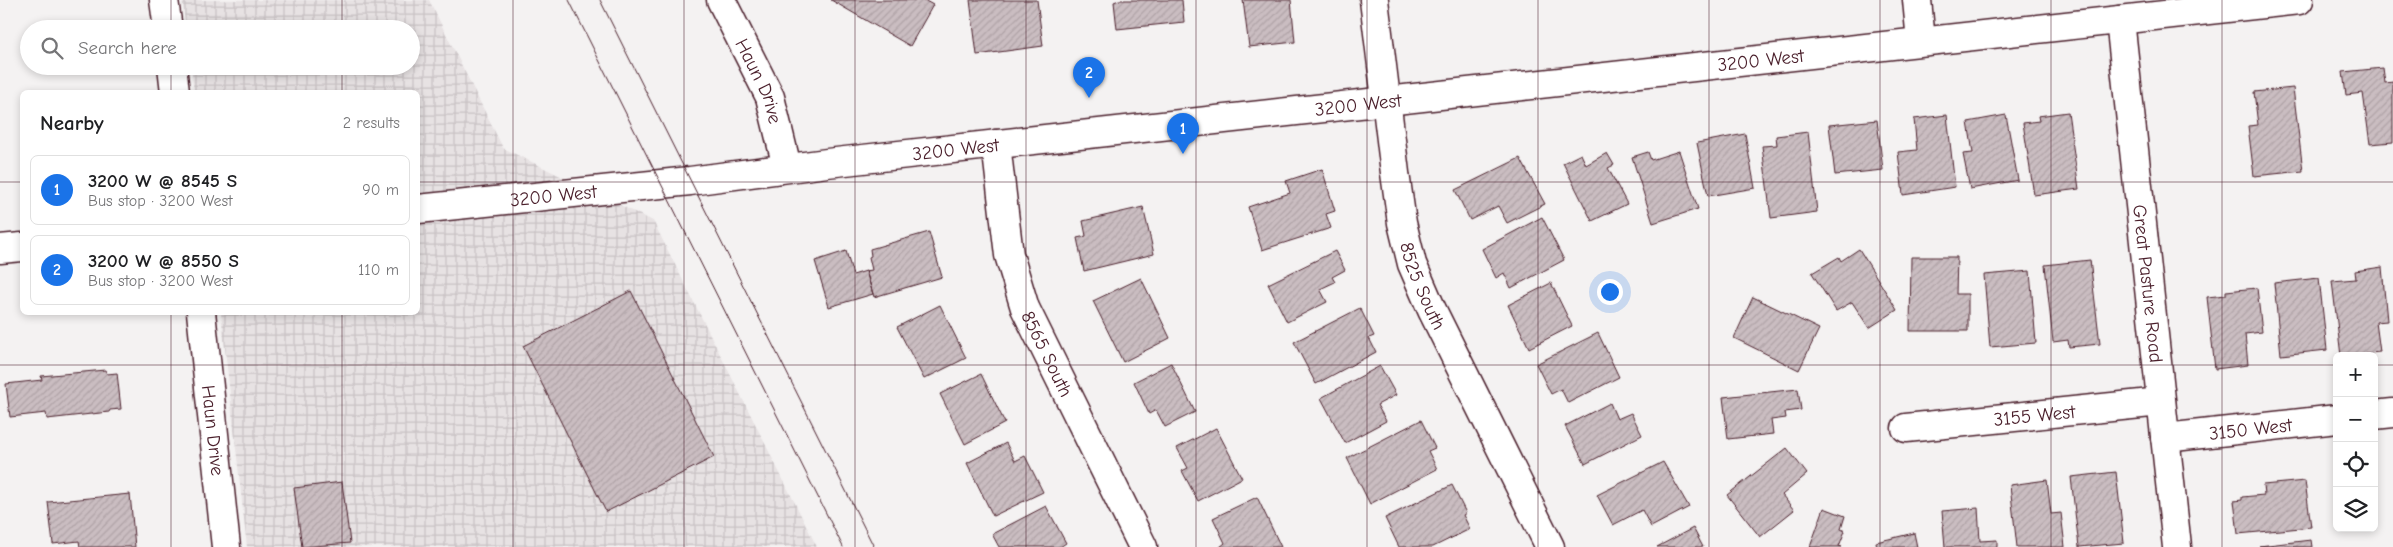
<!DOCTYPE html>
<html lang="en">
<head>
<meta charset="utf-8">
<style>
  :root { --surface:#fff; --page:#f6f6f6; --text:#202124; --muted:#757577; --line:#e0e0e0; --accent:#1a73e8 }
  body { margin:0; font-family:"Comic Neue",sans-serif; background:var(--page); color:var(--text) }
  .controls { position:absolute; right:15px; bottom:15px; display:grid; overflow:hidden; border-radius:8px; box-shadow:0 2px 8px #0003 }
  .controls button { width:45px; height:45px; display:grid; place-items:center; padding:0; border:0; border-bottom:1px solid var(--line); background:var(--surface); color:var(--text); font:25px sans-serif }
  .you { position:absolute; left:1609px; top:291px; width:18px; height:18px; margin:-12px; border:4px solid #fff; border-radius:50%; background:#1a73e8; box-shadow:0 0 0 8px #1a73e833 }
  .badge { display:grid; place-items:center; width:32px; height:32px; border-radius:50%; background:var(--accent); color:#fff; font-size:16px; font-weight:700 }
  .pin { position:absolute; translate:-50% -41px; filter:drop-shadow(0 1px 2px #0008) }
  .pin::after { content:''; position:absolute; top:26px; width:18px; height:15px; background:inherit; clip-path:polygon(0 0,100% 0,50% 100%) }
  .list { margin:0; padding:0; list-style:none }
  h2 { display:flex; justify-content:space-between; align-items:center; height:65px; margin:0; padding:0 20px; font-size:21px }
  h2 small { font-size:16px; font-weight:400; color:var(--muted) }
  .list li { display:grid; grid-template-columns:32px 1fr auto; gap:15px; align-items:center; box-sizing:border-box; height:70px; margin:0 10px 10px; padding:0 10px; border:1px solid var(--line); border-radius:8px }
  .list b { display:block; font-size:19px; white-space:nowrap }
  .list p { margin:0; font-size:16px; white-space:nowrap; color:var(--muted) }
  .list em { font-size:16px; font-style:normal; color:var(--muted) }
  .icon { flex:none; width:28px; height:28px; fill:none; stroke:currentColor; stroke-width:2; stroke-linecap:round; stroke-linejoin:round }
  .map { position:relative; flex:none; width:2393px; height:547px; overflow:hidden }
  .search { position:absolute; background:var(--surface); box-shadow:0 2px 8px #0003; left:20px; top:20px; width:400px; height:55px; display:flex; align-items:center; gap:12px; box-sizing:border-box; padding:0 18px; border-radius:28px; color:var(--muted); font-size:19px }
  .panel { position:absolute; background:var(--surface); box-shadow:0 2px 8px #0003; left:20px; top:90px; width:400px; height:225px; border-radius:8px }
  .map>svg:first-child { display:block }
</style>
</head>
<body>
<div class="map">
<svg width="2393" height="547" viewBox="0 0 2393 547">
  <defs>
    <pattern id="industrial-grid" width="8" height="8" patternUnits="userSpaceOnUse" patternTransform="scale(1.25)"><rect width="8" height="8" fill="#e7e2e3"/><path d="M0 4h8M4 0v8" fill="none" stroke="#c8c1c3"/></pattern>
    <pattern id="building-hatch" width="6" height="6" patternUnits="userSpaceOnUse" patternTransform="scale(1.25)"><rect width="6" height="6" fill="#cabdc1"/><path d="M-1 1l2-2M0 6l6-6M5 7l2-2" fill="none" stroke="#afa2a6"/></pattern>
  </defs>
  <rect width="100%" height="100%" fill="#f4f2f2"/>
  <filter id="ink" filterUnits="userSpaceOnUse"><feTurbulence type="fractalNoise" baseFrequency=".02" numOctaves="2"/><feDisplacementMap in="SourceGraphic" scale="10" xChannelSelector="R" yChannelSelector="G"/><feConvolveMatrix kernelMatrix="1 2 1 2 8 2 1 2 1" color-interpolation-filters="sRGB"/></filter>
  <g filter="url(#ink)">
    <!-- industrial -->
    <path fill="url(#industrial-grid)" d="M182,0H429L503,148L653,221L817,547H247L221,313L418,312V92H194L191,66H411V29H186Z"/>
    <!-- building -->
    <path fill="url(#building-hatch)" stroke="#4a1f2b" d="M831,0H924L933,5L910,46Z
      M970,0H1037L1043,46L977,55Z
      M1119,0H1182L1184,22L1117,29L1114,2Z
      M1243,0H1291L1295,42L1249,47Z
      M2383,68L2385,83L2393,82V142L2370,144L2363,93L2346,95L2343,72Z
      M2293,88L2303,171L2254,176L2248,126L2258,125L2254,92Z
      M2068,112L2079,189L2034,195L2023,123L2039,121L2038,116Z
      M1947,115L1955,187L1903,195L1898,152L1917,150L1914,119Z
      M2006,115L2018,180L1970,189L1963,154L1973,153L1968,122Z
      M1877,120L1883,170L1835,175L1829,125Z
      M1808,132L1817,212L1771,218L1762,146L1777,145L1776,136Z
      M1745,134L1755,188L1708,196L1697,143Z
      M1679,151L1698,209L1653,223L1632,157L1648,152L1651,160Z
      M1607,153L1614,165L1608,168L1627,204L1592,221L1563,163L1581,154L1586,165Z
      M1520,158L1545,204L1507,223L1498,206L1470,220L1455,190Z
      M1322,169L1335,211L1326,214L1331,228L1262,250L1248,207L1290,193L1286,181Z
      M1143,207L1154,254L1084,271L1077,238L1086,236L1083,221Z
      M1542,217L1564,260L1511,288L1504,273L1496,278L1482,249Z
      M929,232L942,277L874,297L866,271L872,270L869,257L871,256L870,249Z
      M1859,249L1897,310L1869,328L1852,302L1836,311L1812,273L1839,257L1841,261Z
      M846,251L853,275L866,271L873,294L829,307L815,261Z
      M1335,251L1345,270L1332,277L1335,282L1320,289L1327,302L1287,322L1268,284Z
      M1911,257H1957L1956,294H1968V331H1910Z
      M2090,260L2100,344L2069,347L2068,340L2053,342L2045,265Z
      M2382,267L2387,321L2376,322L2380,352L2341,356L2332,281L2356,279L2355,271Z
      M2030,271L2036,343L1990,347L1984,275Z
      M1141,278L1170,338L1123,362L1093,301Z
      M2319,278L2327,350L2281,355L2274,283Z
      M1551,283L1572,326L1529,348L1508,305Z
      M2257,288L2262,332L2245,334L2248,365L2215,369L2207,297L2226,295V291Z
      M631,291L714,457L606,512L523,346Z
      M1753,297L1819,329L1799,370L1734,338Z
      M940,305L966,358L924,379L897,327Z
      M1360,308L1374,336L1369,338L1376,352L1316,384L1294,342Z
      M1598,333L1619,377L1568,403L1561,389L1551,394L1536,364Z
      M1171,363L1195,412L1165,427L1156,410L1149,414L1134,382Z
      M1380,366L1396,395L1377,405L1386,421L1345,443L1321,398Z
      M105,370L107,374L117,373L121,409L110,410L109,412L47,419L46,413L10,417L6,384L42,380L41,376Z
      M981,374L1005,423L965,444L940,394Z
      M1798,389L1801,410L1785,412L1786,418L1771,420L1773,434L1728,439L1723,397Z
      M1610,403L1617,419L1631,413L1642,435L1585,464L1565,426Z
      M1421,420L1435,448L1428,451L1437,469L1370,504L1347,458Z
      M1216,428L1242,478L1198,501L1182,471L1188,468L1177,448Z
      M1006,443L1015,461L1025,456L1043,492L993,516L967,463Z
      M1787,448L1807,474L1782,495L1794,510L1760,537L1727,495Z
      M1663,462L1689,507L1651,527L1642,510L1613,525L1597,495Z
      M2116,472L2124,543L2079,547L2071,477Z
      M2047,480L2051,514L2061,513L2065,547H2017L2010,485Z
      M2305,481L2311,527L2238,534L2234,501L2242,500V497L2264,495L2263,485Z
      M342,482L350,543L302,547L294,488Z
      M1452,485L1466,513L1463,515L1470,529L1433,547H1399L1385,518Z
      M130,494L135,547H80L79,541L53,544L48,502Z
      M1257,497L1281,547H1220L1225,543L1213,518Z
      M1046,506L1066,543L1060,547H999L992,534Z
      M1824,508L1845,516L1841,529L1845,531L1839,546L1842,547H1810Z
      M1978,508L1980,541L1997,540V547H1945L1942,511Z
      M1693,528L1703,547H1657Z
      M1914,533L1917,547H1877L1876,542Z
      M2311,540L2312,547L2259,546Z"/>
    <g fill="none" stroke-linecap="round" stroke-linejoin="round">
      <!-- minor casing -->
      <g stroke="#4a1f2b" stroke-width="31">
        <g id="minor">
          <path d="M164,0L168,29"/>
          <path id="s1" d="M721,0L770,97L787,167"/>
          <path id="s2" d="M1374,0L1395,173L1402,223L1412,264L1432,310L1550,547"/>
          <path d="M1917,0L1921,41"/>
          <path id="s3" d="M2120,20L2177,547"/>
          <path d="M172,66L175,92"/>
          <path id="s4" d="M996,144L1009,255L1025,308L1143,547"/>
          <path id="s5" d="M418,209L690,181L827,163L2299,0"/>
          <path d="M0,249L22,247"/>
          <path id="s6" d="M201,312L226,547"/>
          <path d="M2374,415L2393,413"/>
          <path id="s7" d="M1906,428L2161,402"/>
          <path id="s8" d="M2165,438L2337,419"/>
        </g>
      </g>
      <!-- minor -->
      <use href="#minor" stroke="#fff" stroke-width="28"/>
      <!-- tram -->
      <path stroke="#4a1f2b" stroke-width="1" d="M569,0L843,547
        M600,0L874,547"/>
    </g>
  </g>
  <!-- grid -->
  <path fill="none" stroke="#4a1f2b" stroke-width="1" stroke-opacity="0.55" d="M171,0V29M342,0V29M513,0V547M684,0V547M855,0V547M1026,0V547M1196,0V547M1367,0V547M1538,0V547M1709,0V547M1880,0V547M2051,0V547M2222,0V547M171,66V92M342,66V92M0,182H22M418,182H2393M171,312V547M342,312V547M0,365H2337M2374,365H2393"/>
  <g text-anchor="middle" stroke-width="5" stroke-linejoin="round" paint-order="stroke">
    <!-- street labels -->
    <g font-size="19" fill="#4a1f2b" stroke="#fff">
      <text dy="7" stroke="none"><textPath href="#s5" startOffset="1351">3200 West</textPath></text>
      <text dy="7" stroke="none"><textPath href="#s1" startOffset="90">Haun Drive</textPath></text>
      <text dy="7" stroke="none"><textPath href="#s5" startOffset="946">3200 West</textPath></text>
      <text dy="7" stroke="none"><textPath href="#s5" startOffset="541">3200 West</textPath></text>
      <text dy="7" stroke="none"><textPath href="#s5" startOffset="136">3200 West</textPath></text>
      <text dy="7" stroke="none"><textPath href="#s3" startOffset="265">Great Pasture Road</textPath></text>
      <text dy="7" stroke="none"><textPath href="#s2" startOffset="291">8525 South</textPath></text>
      <text dy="7" stroke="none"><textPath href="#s4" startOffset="218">8565 South</textPath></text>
      <text dy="7" stroke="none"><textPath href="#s7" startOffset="129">3155 West</textPath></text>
      <text dy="7" stroke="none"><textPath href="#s8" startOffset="86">3150 West</textPath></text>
      <text dy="7" stroke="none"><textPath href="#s6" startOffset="119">Haun Drive</textPath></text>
    </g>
  </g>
</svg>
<div class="controls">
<button>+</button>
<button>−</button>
<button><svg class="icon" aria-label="locate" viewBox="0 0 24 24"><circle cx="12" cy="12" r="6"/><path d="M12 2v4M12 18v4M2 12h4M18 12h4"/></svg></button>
<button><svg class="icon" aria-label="layers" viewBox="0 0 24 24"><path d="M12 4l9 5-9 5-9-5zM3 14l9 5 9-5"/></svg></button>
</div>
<div class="you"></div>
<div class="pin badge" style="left:1183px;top:154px">1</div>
<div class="pin badge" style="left:1089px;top:98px">2</div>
<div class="search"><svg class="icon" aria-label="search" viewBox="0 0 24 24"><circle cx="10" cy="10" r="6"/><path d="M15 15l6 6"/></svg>Search here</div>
<section class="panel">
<h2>Nearby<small>2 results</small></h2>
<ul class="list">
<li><span class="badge">1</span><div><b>3200 W @ 8545 S</b><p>Bus stop · 3200 West</p></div><em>90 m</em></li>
<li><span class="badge">2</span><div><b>3200 W @ 8550 S</b><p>Bus stop · 3200 West</p></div><em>110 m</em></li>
</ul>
</section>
</div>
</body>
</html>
